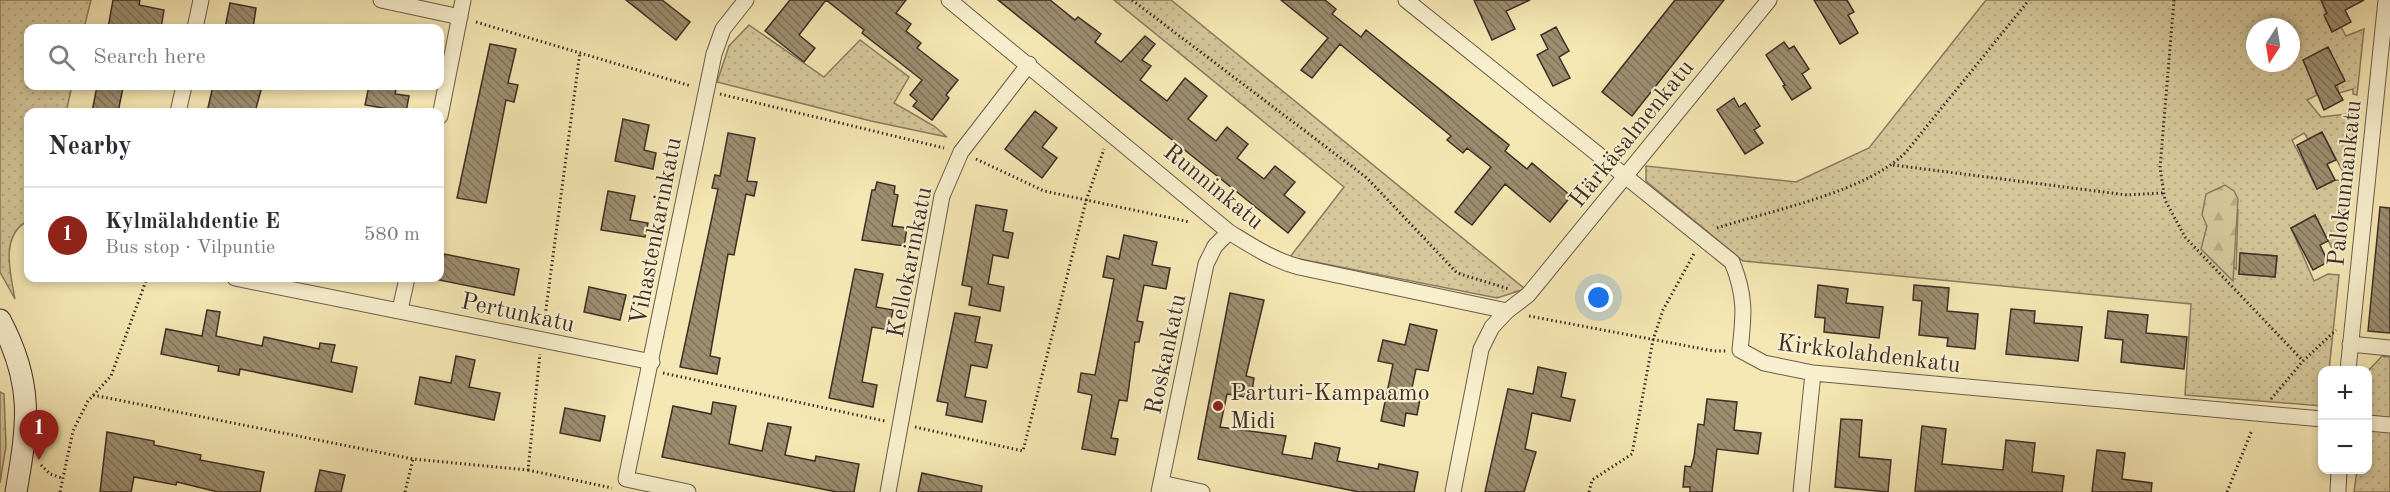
<!DOCTYPE html>
<html lang="en">
<head>
<meta charset="utf-8">
<style>
  :root { --surface:#fff; --page:#f2f2f3; --text:#2b2b33; --muted:#7c7c81; --line:#e1e1e2; --accent:#8f2418 }
  body { margin:0; font-family:"Old Standard TT",serif; background:var(--page); color:var(--text) }
  .controls { position:absolute; right:18px; bottom:18px; display:grid; overflow:hidden; border-radius:12px; box-shadow:0 3px 9px #0003 }
  .controls button { width:54px; height:54px; display:grid; place-items:center; padding:0; border:0; border-bottom:2px solid var(--line); background:var(--surface); color:var(--text); font:30px sans-serif }
  .compass { position:absolute; left:2246px; top:18px; width:54px; height:54px; border-radius:50%; background:var(--surface); box-shadow:0 3px 9px #0003; rotate:192deg }
  .you { position:absolute; left:1599px; top:298px; width:21px; height:21px; margin:-15px; border:4px solid #fff; border-radius:50%; background:#1a73e8; box-shadow:0 0 0 9px #1a73e833 }
  .badge { display:grid; place-items:center; width:39px; height:39px; border-radius:50%; background:var(--accent); color:#fff; font-size:20px; font-weight:700 }
  .pin { position:absolute; translate:-50% -50px; filter:drop-shadow(0 2px 3px #0008) }
  .pin::after { content:''; position:absolute; top:32px; width:21px; height:18px; background:inherit; clip-path:polygon(0 0,100% 0,50% 100%) }
  .list { margin:0; padding:0; list-style:none }
  h2 { display:flex; justify-content:space-between; align-items:center; height:78px; margin:0; padding:0 24px; font-size:26px }
  h2 small { font-size:20px; font-weight:400; color:var(--muted) }
  .list li { display:grid; grid-template-columns:39px 1fr auto; gap:18px; align-items:center; box-sizing:border-box; height:96px; padding:0 24px; border-top:2px solid var(--line) }
  .list b { display:block; font-size:22px; white-space:nowrap }
  .list p { margin:0; font-size:20px; white-space:nowrap; color:var(--muted) }
  .list em { font-size:20px; font-style:normal; color:var(--muted) }
  .icon { flex:none; width:33px; height:33px; fill:none; stroke:currentColor; stroke-width:2; stroke-linecap:round; stroke-linejoin:round }
  .map { position:relative; flex:none; width:2390px; height:492px; overflow:hidden }
  .search { position:absolute; background:var(--surface); box-shadow:0 3px 9px #0003; left:24px; top:24px; width:420px; height:66px; display:flex; align-items:center; gap:15px; box-sizing:border-box; padding:0 21px; border-radius:12px; color:var(--muted); font-size:22px }
  .panel { position:absolute; background:var(--surface); box-shadow:0 3px 9px #0003; left:24px; top:108px; width:420px; height:174px; border-radius:12px }
  .map>svg:first-child { display:block }
</style>
</head>
<body>
<div class="map">
<svg width="2390" height="492" viewBox="0 0 2390 492">
  <defs>
    <pattern id="green-dots" width="8" height="8" patternUnits="userSpaceOnUse" patternTransform="scale(1.5)"><rect width="8" height="8" fill="#d6c89b"/><path d="M2 2h.1M6 6h.1" fill="none" stroke="#b9ac86" stroke-width="1.8" stroke-linecap="round"/></pattern>
    <pattern id="forest-firs" width="22" height="20" patternUnits="userSpaceOnUse" patternTransform="scale(1.5)"><rect width="22" height="20" fill="#d6c89b"/><path d="M5 1l3.5 6h-7zM16 11l3.5 6h-7z" fill="#b9ac86"/></pattern>
    <pattern id="building-back-hatch" width="6" height="6" patternUnits="userSpaceOnUse" patternTransform="scale(1.5)"><rect width="6" height="6" fill="#9d8e70"/><path d="M-1 5l2 2M0 0l6 6M5-1l2 2" fill="none" stroke="#81745c"/></pattern>
  </defs>
  <rect width="100%" height="100%" fill="#f5e7b3"/>
  <filter id="stains"><feTurbulence type="fractalNoise" baseFrequency=".00333" numOctaves="4"/><feColorMatrix values="0 0 0 0 .2 0 0 0 0 .09 0 0 0 0 .02 0 0 0 .5 -.17"/></filter>
  <radialGradient id="worn" r=".72"><stop offset=".6" stop-color="#630" stop-opacity="0"/><stop offset="1" stop-color="#630" stop-opacity=".3"/></radialGradient>
  <!-- green -->
  <path fill="url(#green-dots)" stroke="#8a7b61" stroke-width="1.5" fill-rule="evenodd" d="M0,0H91L84,28H28V86H72L66,112H28V221C0,235 10,272 15,299L0,272Z
    M1114,0H1171L1525,289L1497,298L1290,257L1344,187Z
    M1986,0H2321L2332,31L2341,27L2346,36L2364,29L2357,95L2353,94V89L2339,93L2328,47L2303,60L2317,89L2315,91L2317,95L2307,100L2321,117L2355,113L2349,171L2342,170L2322,132L2308,139L2304,133L2292,140L2317,189L2335,180L2348,181L2341,250L2332,248L2315,215L2291,228L2314,281L2328,274L2339,275L2329,370H2322V406L2185,395L2191,304L1743,261L1646,181V166L1796,182L1869,148ZM2255,27H2291V63H2255ZM2238,210L2236,269L2204,239L2207,226ZM2241,253L2277,256L2275,277L2239,274Z
    M749,25L824,77L860,40L909,77L894,103L934,126L947,137L871,121L717,82L729,46Z
    M2382,356L2390,357V492H2354L2357,470H2368L2369,370Z"/>
  <!-- forest -->
  <path fill="url(#forest-firs)" stroke="#8a7b61" stroke-width="1.5" d="M2225,185L2234,191L2238,199L2233,281L2201,249L2207,226L2202,215L2206,194Z
    M0,392L4,394L6,446L0,483Z"/>
  <!-- building -->
  <path fill="url(#building-back-hatch)" stroke="#3d2e27" stroke-width="1.5" d="M113,0H140L139,5L164,10L161,28H108Z
    M626,0H662L690,22L676,40Z
    M790,0H906L896,13L911,24L906,31L921,43L917,48L958,80L946,95L949,98L932,120L913,106L917,101L910,95L922,80L862,33L864,30L826,0L799,35L815,48L804,62L765,31Z
    M998,0H1050L1075,20L1078,17L1101,34L1095,42L1121,62L1145,36L1155,44L1142,60L1151,66L1140,80L1167,101L1185,78L1207,96L1188,119L1216,141L1227,127L1248,144L1237,158L1264,179L1275,166L1295,182L1284,195L1305,212L1288,233Z
    M1281,0H1325L1336,9L1332,14L1361,37L1366,30L1509,145L1505,151L1527,169L1532,163L1571,196L1550,222L1505,184L1472,225L1455,212L1491,167L1467,148L1463,153L1447,140L1451,136L1340,44L1312,78L1301,70L1328,38Z
    M1474,0H1530L1506,11L1515,29L1492,40Z
    M1675,0H1724L1632,116L1602,92Z
    M1814,0H1847L1854,12L1848,15L1858,33L1840,44Z
    M2321,0H2364L2345,10L2351,22L2332,32L2324,15L2327,13Z
    M230,3L256,8L253,28H225Z
    M1556,27L1569,51L1559,57L1570,78L1553,86L1537,55L1548,49L1541,35Z
    M1784,42L1789,49L1794,46L1809,69L1802,74L1811,88L1792,100L1783,86L1785,85L1766,55Z
    M490,44L516,49L508,83L518,85L514,102L506,100L486,203L457,198Z
    M2328,47L2345,81L2335,86L2343,100L2324,110L2303,60Z
    M97,86L123,88L118,112H92Z
    M213,86H240L261,90L255,112H207Z
    M369,86H397L395,94L409,96L406,112L365,105Z
    M1734,98L1739,107L1745,103L1760,126L1754,130L1763,143L1745,154L1717,110Z
    M1035,111L1057,128L1042,147L1057,158L1042,178L1005,149Z
    M623,119L649,125L644,150L656,153L653,169L615,161Z
    M2322,132L2336,160L2327,164L2335,180L2317,189L2297,145Z
    M728,133L755,138L747,181L757,182L754,196L746,194L734,255L728,254L710,356L720,358L717,374L680,367L718,189L712,188L715,175L720,176Z
    M877,182L895,186L894,194L898,195L892,226L907,228L904,246L862,240L872,190H875Z
    M608,191L635,196L630,220L648,223L645,237L601,230Z
    M976,205L1007,210L1003,231L1013,233L1008,258L993,255L988,284L1004,287L1000,311L969,305L972,287L962,285Z
    M2380,207L2390,208V333L2368,331Z
    M2315,215L2328,241L2320,245L2328,262L2313,270L2291,228Z
    M1124,235L1157,242L1152,265L1170,268L1166,289L1144,285L1137,321L1143,322L1139,342H1135L1127,401L1119,400L1111,438L1118,439L1115,455L1082,449L1092,395L1078,392L1081,373L1095,375L1114,279L1103,277L1107,256L1119,259Z
    M2240,253L2277,256L2275,277L2239,274Z
    M444,254L519,269L514,295L439,280Z
    M855,269L883,274L876,307L893,310L889,330L872,327L862,382L877,385L873,407L829,398Z
    M1818,285L1848,289L1846,303L1883,307L1879,338L1824,332L1825,318L1815,317Z
    M1914,285L1949,288L1947,311L1978,314L1975,349L1947,346L1948,338L1919,335L1922,301L1913,300Z
    M589,287L626,295L620,320L584,312Z
    M1230,293L1264,300L1246,376L1254,378L1251,398L1227,394L1220,427L1286,436L1282,454L1312,459L1315,443L1340,448L1337,461L1378,469L1379,464L1418,472L1414,492H1359L1198,459Z
    M2011,309L2035,311L2034,323L2082,327L2078,361L2006,354Z
    M207,310L220,312L216,336L262,346L264,337L319,349L320,343L335,345L331,362L357,367L352,392L240,369L239,375L218,371L219,366L161,354L166,329L202,336Z
    M2108,311L2148,315L2146,333L2187,337L2184,369L2121,362L2123,340L2105,338Z
    M955,313L980,317L975,342L992,345L987,368L971,365L965,397L986,401L982,422L946,415L948,403L937,401Z
    M1410,324L1437,330L1428,371L1416,369L1410,397L1420,399L1417,415L1406,413L1404,426L1381,421L1393,364L1378,361L1383,340L1405,345Z
    M456,356L475,360L469,387L500,393L494,420L415,404L420,377L451,383Z
    M1538,367L1566,373L1561,397L1575,400L1570,421L1532,413L1525,449L1536,452L1524,492H1485L1508,389L1533,394Z
    M1707,399L1737,402L1734,430L1761,433L1758,454L1717,449L1712,492H1690V487H1683L1685,466L1691,467L1694,457L1698,424L1704,425Z
    M713,402L736,406L729,444L762,451L768,423L791,427L785,455L815,461L816,456L859,464L854,492H837L662,457L673,406L711,414Z
    M565,408L605,416L600,441L560,433Z
    M1841,419L1862,420L1859,457L1891,460L1888,492L1835,487Z
    M1922,426L1946,429L1942,464L2003,470L2006,440L2035,443L2032,472L2064,476L2062,492L1915,491Z
    M107,432L154,441V445L201,455L200,460L264,472L260,492H218L177,482L176,485L134,477L131,492H100Z
    M2097,450L2125,453L2122,479L2152,483L2151,492H2092Z
    M320,470L345,475L341,492H315Z
    M922,473L982,486L981,492H918Z"/>
  <g fill="none" stroke-linecap="round" stroke-linejoin="round">
    <!-- street casing -->
    <g stroke="#6b5c4a" stroke-width="17">
      <path id="street" d="M381,0L460,17
        M949,0L1229,232C1252,246 1273,260 1299,267L1507,311L1528,295L1769,0
        M1406,0L1732,262C1746,296 1744,315 1740,350L1764,363L1813,373L2322,419
        M195,28L201,0
        M178,112L184,86
        M440,116L463,0
        M235,278L652,362
        M400,310L407,278
        M2350,344L2390,348
        M2348,370L2386,0
        M2368,423L2390,425
        M1161,483L1202,492
        M688,492L626,479L714,54L723,29L746,0
        M888,492L942,196L961,152L1029,64
        M1159,492L1206,264L1215,246L1229,232
        M1453,492L1481,349L1492,327L1507,311
        M1801,492L1813,373
        M2338,492L2339,470"/>
    </g>
    <!-- secondary casing -->
    <g stroke="#3d2e27" stroke-width="23">
      <path id="secondary" d="M0,320C34,384 28,423 16,492"/>
    </g>
    <!-- path -->
    <path stroke="#3d2e27" stroke-width="3" stroke-dasharray="1.5 3" stroke-linecap="butt" d="M1132,0L1367,178L1457,273L1509,289
      M2174,0L2160,168L2165,200L2185,237L2303,361
      M476,22L691,86
      M720,94L944,148
      M976,159L1044,191L1190,222
      M1893,165L2127,195L2163,193
      M1717,228C1772,210 1867,192 1906,152L2029,0
      M1529,316L1714,351H1726
      M544,324L580,52
      M663,373L885,421
      M93,395L413,459L528,470L540,354
      M2271,399L2303,361L2336,330
      M915,427L1023,451L1086,201L1104,149
      M41,465L50,474L62,478
      M528,470L612,488
      M60,492L73,431L88,401L111,376L147,278
      M405,492L413,459
      M1589,492L1592,480L1632,454L1653,340L1663,310L1695,252
      M2227,492L2252,430"/>
    <!-- street -->
    <use href="#street" stroke="#f8efce" stroke-width="15"/>
    <!-- secondary -->
    <use href="#secondary" stroke="#f8efce" stroke-width="21"/>
  </g>
  <!-- markers -->
  <circle fill="#8f2418" stroke="#f8efce" stroke-width="2" cx="1218" cy="406" r="6"/>
  <g text-anchor="middle" stroke-width="4.5" stroke-linejoin="round" paint-order="stroke">
    <!-- street labels -->
    <g font-size="24" fill="#3d2e27" stroke="#f8efce">
      <text transform="translate(1631 133) rotate(-51)" y="8">Härkäsalmenkatu</text>
      <text transform="translate(2344 183) rotate(-84)" y="8">Palokunnankatu</text>
      <text transform="translate(1214 186) rotate(39)" y="8">Runninkatu</text>
      <text transform="translate(655 231) rotate(-79)" y="8">Vihastenkarinkatu</text>
      <text transform="translate(909 262) rotate(-79)" y="8">Kellokarinkatu</text>
      <text transform="translate(518 312) rotate(12)" y="8">Pertunkatu</text>
      <text transform="translate(1869 353) rotate(7)" y="8">Kirkkolahdenkatu</text>
      <text transform="translate(1165 354) rotate(-78)" y="8">Roskankatu</text>
    </g>
    <!-- poi labels -->
    <g font-size="24" fill="#3d2e27" stroke="#f8efce" text-anchor="start">
      <text x="1230" y="400">Parturi-Kampaamo<tspan x="1230" dy="28">Midi</tspan></text>
    </g>
  </g>
  <rect width="100%" height="100%" filter="url(#stains)"/>
  <rect width="100%" height="100%" fill="url(#worn)"/>
</svg>
<div class="controls">
<button>+</button>
<button>−</button>
</div>
<svg class="compass" viewBox="-18 -18 36 36"><path d="M0-13l5 13h-10z" fill="#e53935"/><path d="M0 13l5-13h-10z" fill="#7c7c81"/></svg>
<div class="you"></div>
<div class="pin badge" style="left:39px;top:460px">1</div>
<div class="search"><svg class="icon" aria-label="search" viewBox="0 0 24 24"><circle cx="10" cy="10" r="6"/><path d="M15 15l6 6"/></svg>Search here</div>
<section class="panel">
<h2>Nearby<small></small></h2>
<ul class="list">
<li><span class="badge">1</span><div><b>Kylmälahdentie E</b><p>Bus stop · Vilpuntie</p></div><em>580 m</em></li>
</ul>
</section>
</div>
</body>
</html>
